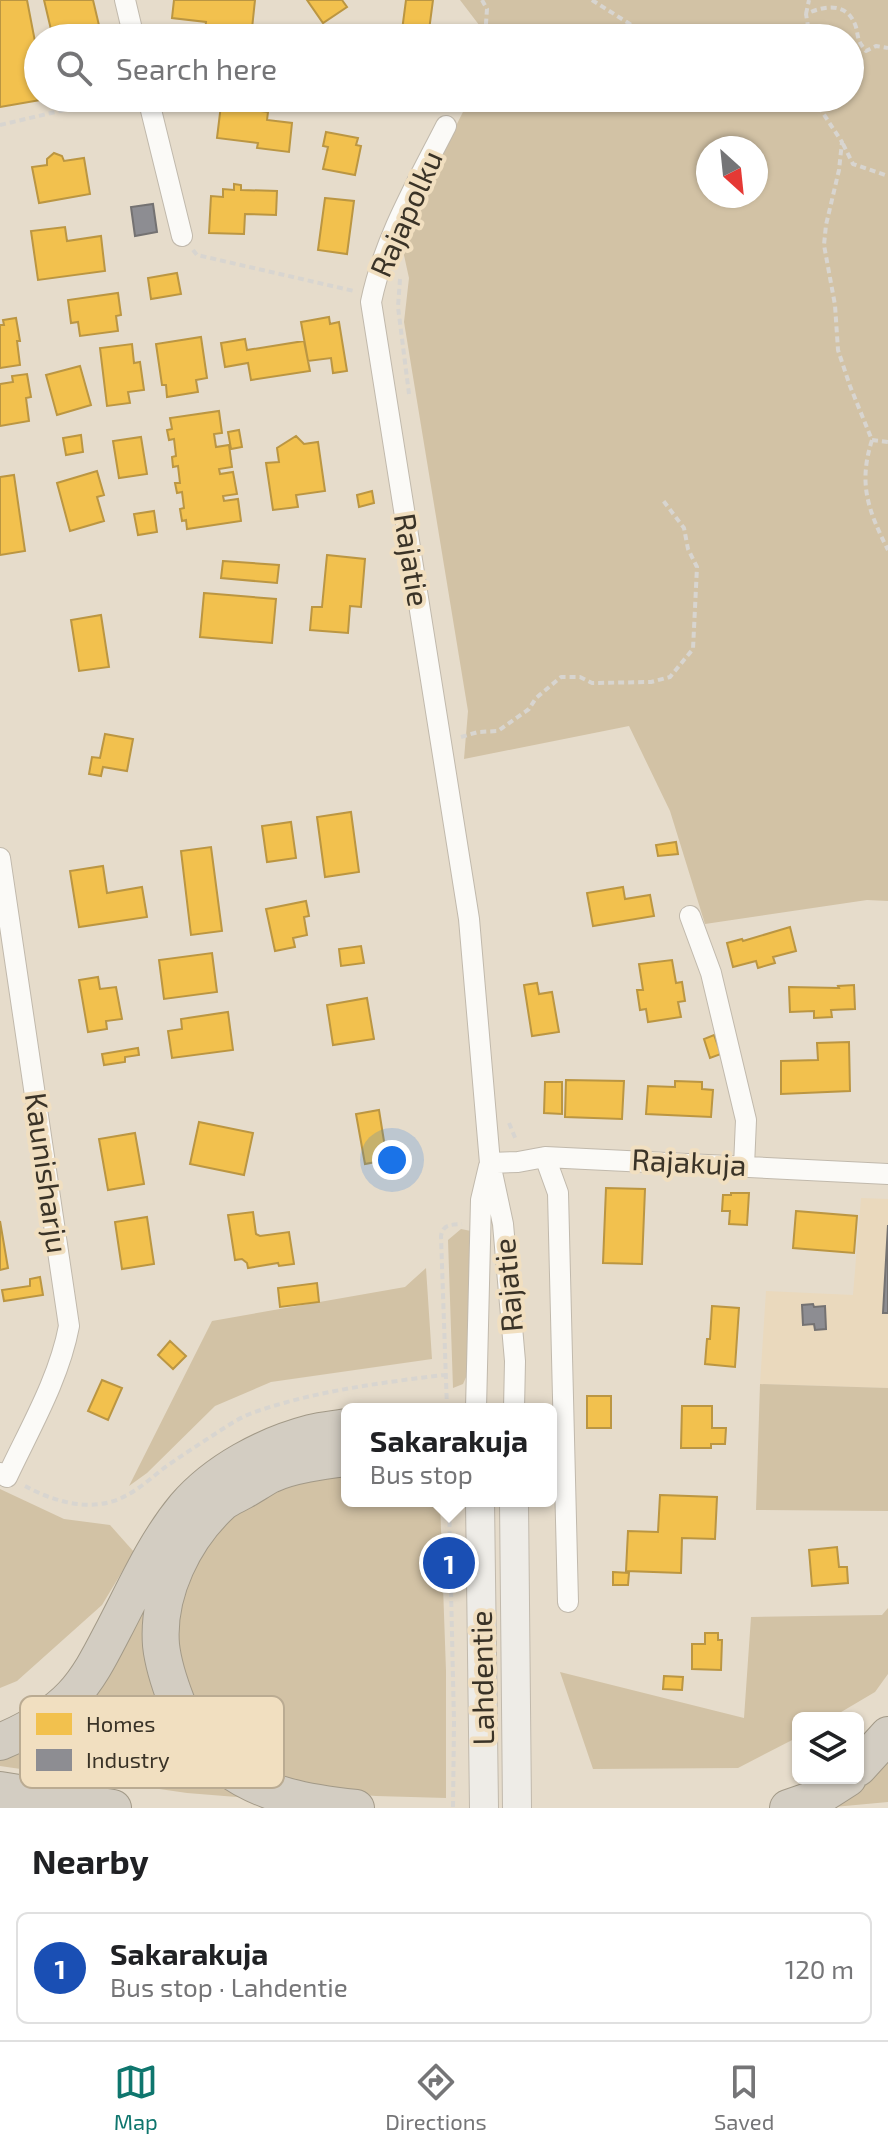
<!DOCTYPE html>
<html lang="en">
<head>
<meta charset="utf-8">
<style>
  :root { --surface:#fff; --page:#f6f6f6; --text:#202124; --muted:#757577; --line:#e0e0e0; --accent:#0f766e }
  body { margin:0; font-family:"Exo 2",sans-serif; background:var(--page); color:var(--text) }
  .controls { position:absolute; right:24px; bottom:24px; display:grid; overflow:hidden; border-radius:12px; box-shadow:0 2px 6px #0004 }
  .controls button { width:72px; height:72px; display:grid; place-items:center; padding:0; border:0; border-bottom:2px solid var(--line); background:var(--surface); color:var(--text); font:40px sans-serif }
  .compass { position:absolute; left:696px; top:136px; width:72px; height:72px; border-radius:50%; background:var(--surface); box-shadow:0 2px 6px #0004; rotate:153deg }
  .you { position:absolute; left:392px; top:1160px; width:28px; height:28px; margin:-20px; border:6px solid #fff; border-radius:50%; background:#1a73e8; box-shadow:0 0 0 12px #1a73e833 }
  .badge { display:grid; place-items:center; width:52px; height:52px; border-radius:50%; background:var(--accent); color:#fff; font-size:26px; font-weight:700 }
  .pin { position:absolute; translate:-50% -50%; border:4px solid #fff; box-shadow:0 2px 8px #0006 }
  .popup { position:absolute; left:341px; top:1403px; width:216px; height:104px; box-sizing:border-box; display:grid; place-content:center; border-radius:12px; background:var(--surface); filter:drop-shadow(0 2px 6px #0005); font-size:26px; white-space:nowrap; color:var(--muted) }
  .popup b { font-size:30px; color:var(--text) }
  .popup::after { content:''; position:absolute; left:50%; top:100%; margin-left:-16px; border:16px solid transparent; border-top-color:var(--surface) }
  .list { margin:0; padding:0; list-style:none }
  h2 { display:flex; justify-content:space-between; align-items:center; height:104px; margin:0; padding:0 32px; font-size:34px }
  h2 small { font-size:26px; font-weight:400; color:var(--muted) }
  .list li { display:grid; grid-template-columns:52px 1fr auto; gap:24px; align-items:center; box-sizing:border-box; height:112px; margin:0 16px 16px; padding:0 16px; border:2px solid var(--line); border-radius:12px }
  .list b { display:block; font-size:30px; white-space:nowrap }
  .list p { margin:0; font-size:26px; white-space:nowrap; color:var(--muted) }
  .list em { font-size:26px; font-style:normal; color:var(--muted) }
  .icon { flex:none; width:44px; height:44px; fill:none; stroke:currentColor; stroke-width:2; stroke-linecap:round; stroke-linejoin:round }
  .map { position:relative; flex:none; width:888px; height:1808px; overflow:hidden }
  .search { position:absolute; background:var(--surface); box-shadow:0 2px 6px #0004; left:24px; right:24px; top:24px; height:88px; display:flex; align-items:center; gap:20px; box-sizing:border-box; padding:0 28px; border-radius:44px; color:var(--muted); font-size:30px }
  .sheet { height:232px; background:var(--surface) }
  nav { display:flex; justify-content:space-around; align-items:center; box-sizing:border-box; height:112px; border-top:2px solid var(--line); background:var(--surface); font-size:22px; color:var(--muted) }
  nav a { display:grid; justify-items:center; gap:4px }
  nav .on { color:var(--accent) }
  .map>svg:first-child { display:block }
</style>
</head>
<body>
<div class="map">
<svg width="888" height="1808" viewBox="0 0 888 1808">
  <rect width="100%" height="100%" fill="#e6dccb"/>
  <!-- built -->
  <path fill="#ead9bd" d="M861,1198L888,1199V1388L760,1384L766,1291L853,1295Z"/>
  <!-- green -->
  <path fill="#d2c2a5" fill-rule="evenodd" d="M460,0H888V901L867,900L705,924L670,811L629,726L464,759L468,711L404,322L409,278L400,237L470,98H850V38H489ZM708,148H756V196H708Z
    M461,1229L471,1231V1366L463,1384L453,1388L448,1240Z
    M426,1268L432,1359L271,1382L215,1406L147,1473L129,1486L212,1321L405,1287Z
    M760,1384L888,1388V1511L756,1510Z
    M347,1473V1501H440L446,1671V1798L376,1796L314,1791L279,1782L223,1747L193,1706L176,1640L180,1605L189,1577L212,1538L233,1516L279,1487Z
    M0,1489L64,1519L110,1525L134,1552L102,1605L17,1681L0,1688Z
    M160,1563L150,1635L249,1798L187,1793L0,1766V1751L4,1749Z
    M888,1608V1674L875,1692L831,1718H798V1737L738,1768L593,1769L560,1672L744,1718L751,1617L882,1615Z
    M888,1757V1802L834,1807Z"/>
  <!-- homes -->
  <path fill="#f2c14e" stroke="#bb9642" stroke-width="2" d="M0,0H27L38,57V98L46,99L0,107Z
    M44,0H93L102,38H53Z
    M174,0H255L251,38H204L206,22L172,18Z
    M307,0H342L347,7L323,23Z
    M406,0H433L428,38H401Z
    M221,105L268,112L267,120L292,123L289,152L257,148L258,143L217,138Z
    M326,132L358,138L356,145L361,146L355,175L323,169L328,147L323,146Z
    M54,153L62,156L64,161L84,158L90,194L39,203L32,167L47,165V159Z
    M234,184L241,185V190L277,191L276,215L245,214L244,234L209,233L211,196L223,197V189L234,190Z
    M325,198L354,201L347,254L318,250Z
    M65,227L67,241L101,236L105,271L38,280L31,231Z
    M177,273L181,294L151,299L148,278Z
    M118,293L121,315L116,316L118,331L80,336L78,322L71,323L68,300Z
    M329,317L330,324L339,322L347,371L333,373L331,358L308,361L301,322Z
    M16,318L20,341H17L20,365L0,368V325H4L3,320Z
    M201,337L207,378L196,380L198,392L167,397L166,385H162L156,344Z
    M245,339L247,350L304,341L310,371L251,380L248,363L225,367L221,343Z
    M132,344L134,363L140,362L144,390L128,392L130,403L107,406L100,348Z
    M80,366L91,405L57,415L46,375Z
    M27,374L31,397L26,398L29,421L0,426V384L13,382L12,376Z
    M219,411L222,433L214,434L216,447L229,445L232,467L219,469L220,474L233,472L237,494L223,496L224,501L238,499L241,521L187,529L186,520L182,521L180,509L184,508L182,492L177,493L175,483H180L178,466L173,467L172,457L176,456L174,439L169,440L167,430L172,429L170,418Z
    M239,430L242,447L231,449L228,432Z
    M81,435L83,452L66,455L63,438Z
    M296,436L304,444L318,442L325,491L296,495L298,507L273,510L266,463L279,462L277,448Z
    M141,437L147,474L119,478L113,441Z
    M97,471L104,495L97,497L104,521L70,531L57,483Z
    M14,475L25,551L0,555V477Z
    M372,491L374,503L359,507L357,495Z
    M154,511L157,532L138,535L134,514Z
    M327,555L365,559L361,607L350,606L348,633L310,630L312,607H322Z
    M223,561L279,565L277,583L221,578Z
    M204,593L276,599L272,643L200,637Z
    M101,615L109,667L79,671L71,620Z
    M105,734L133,739L127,771L103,767L101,776L89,774L92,757L100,758Z
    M351,812L359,872L325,877L317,817Z
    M291,822L296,858L267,862L262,826Z
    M676,842L678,854L658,856L656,845Z
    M211,847L222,931L191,935L181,851Z
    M103,866L107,893L142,887L147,917L79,927L70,871Z
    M623,887L625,899L650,895L654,916L593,926L587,893Z
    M306,901L309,916L304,917L307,935L293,938L295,947L275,951L266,909Z
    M790,927L796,951L773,957L775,963L758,968L756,961L733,967L727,943L742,939L743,941Z
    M361,946L364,963L341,966L339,949Z
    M212,953L217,992L164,999L159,960Z
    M672,960L676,983L682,982L685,1001L678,1002L681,1017L648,1022L646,1009L640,1010L637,990H643L639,964Z
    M98,977L100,989L116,987L122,1019L106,1021L107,1029L88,1032L79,980Z
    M537,983L539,994L552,992L559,1032L532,1036L524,985Z
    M854,985L855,1009L831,1010L832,1017L814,1018V1011L790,1012L789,987L839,988L838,986Z
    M367,998L374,1039L333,1045L327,1005Z
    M228,1012L233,1050L172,1058L168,1031L182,1029L181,1019Z
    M714,1035L721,1054L710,1058L704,1039Z
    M849,1042L850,1091L781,1094V1061L818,1060L817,1043Z
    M138,1048L139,1055L125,1057V1062L104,1065L102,1054Z
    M566,1080L624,1081L622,1119L565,1117Z
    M675,1081L702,1082V1089L713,1090L711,1117L646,1114L648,1086L675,1087Z
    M545,1082H562V1114L544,1113Z
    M379,1110L387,1160L365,1164L356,1114Z
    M199,1122L253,1133L244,1175L190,1164Z
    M135,1133L144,1184L108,1190L99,1139Z
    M606,1188L645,1189L642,1264L603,1263Z
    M731,1193H749L747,1225L729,1224L730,1211H722L723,1195H731Z
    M796,1211L857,1216L854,1253L793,1248Z
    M253,1212L256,1234L260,1236L289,1232L294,1264L279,1266L278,1263L248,1268L247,1263L242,1259L235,1260L228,1215Z
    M147,1217L154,1264L122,1269L115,1222Z
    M0,1221L8,1268L0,1270Z
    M40,1277L43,1295L4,1301L2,1290L30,1286V1279Z
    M317,1283L319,1302L280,1307L278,1288Z
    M712,1306L739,1308L735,1367L705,1364L707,1339H710Z
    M170,1341L186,1356L173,1369L158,1355Z
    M102,1380L122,1388L108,1420L88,1411Z
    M587,1396H611V1428H587Z
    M682,1406H712V1428H726L725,1444H711V1448H681Z
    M660,1495L717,1497L715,1539L682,1538L681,1573L626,1571L628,1531L658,1532Z
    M837,1547L839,1567H847L848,1583L812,1586L809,1550Z
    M613,1572L629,1573L628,1585H613Z
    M705,1633H718V1640H722L721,1670L692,1669V1644H705Z
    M664,1676L683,1677L682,1690L663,1689Z"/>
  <!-- industry -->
  <path fill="#8d8d92" stroke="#747272" stroke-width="2" d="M153,204L157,232L135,236L131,207Z
    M888,1225V1313H883Z
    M813,1304L814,1307L825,1306L826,1329L815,1330L814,1324L803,1325L802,1305Z"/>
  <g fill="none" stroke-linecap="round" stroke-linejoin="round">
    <!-- street casing -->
    <g stroke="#c1b9ac" stroke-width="22">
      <path id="street" d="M125,0L134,38
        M148,98L182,236
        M446,126C417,183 384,239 371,302L469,919L490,1163L503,1224L515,1361L514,1409
        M0,858L69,1326C59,1379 30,1428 7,1477L0,1473
        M690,916L711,973L746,1120L744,1166
        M545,1157L558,1193L568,1602
        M490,1163L518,1162L545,1157L888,1174
        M476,1409L481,1200L489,1166"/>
    </g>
    <!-- secondary casing -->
    <g stroke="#c1b9ac" stroke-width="30">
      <path id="secondary" d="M480,1501L484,1808
        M514,1501L517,1808"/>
    </g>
    <!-- highway casing -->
    <g stroke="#a29987" stroke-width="38">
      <path id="highway" d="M347,1458C323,1461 291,1465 270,1475C261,1480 252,1486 243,1491C236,1495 228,1498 222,1503C184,1538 157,1593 161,1645C163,1664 170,1685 177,1703C187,1727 203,1751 224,1766C264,1796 309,1803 356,1808
        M0,1742C26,1731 52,1717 72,1696C90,1677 102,1652 114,1629C136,1587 155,1543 185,1507C216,1471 265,1445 311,1433C322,1430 335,1429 347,1427
        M858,1768L888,1735
        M0,1790L113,1808
        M788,1808L817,1798L848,1778"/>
    </g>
    <!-- path -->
    <path stroke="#d8d5d0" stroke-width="4" stroke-dasharray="6 4" stroke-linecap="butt" d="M482,0L487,9L485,38
      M592,0L633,26L660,38
      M806,14L809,0
      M810,38L806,14C825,5 848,2 856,27C859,40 857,40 866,51L876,46L888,48
      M813,98L842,142L839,170L826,225L824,245L835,305L838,350L850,386L872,440C858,484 868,510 888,550
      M781,102L783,98
      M454,110L460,98
      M0,125L115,98
      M843,144L853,164L888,176
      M193,250L197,255L354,291
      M400,279L398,307L409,394
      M872,440L888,442
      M461,737L478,732L498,731L529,709L536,698L561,677H580L592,683L651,682L670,677L693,649L697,567L688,549L684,528L662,499
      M509,1123L516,1140
      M447,1409L441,1236C443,1224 450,1225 462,1224
      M25,1486C53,1501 88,1512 119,1499C136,1492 150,1479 164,1468C181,1456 198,1445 215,1434C227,1426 239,1418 252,1413C314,1391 379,1383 444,1375
      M449,1501L454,1722L453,1808"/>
    <!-- street -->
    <use href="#street" stroke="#fbfaf7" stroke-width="20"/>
    <!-- secondary -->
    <use href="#secondary" stroke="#eeece7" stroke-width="28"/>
    <!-- highway -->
    <use href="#highway" stroke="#d3cdc2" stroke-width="36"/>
  </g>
  <g text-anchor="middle" stroke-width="8" stroke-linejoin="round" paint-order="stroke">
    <!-- street labels -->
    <g font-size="30" fill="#3a3327" stroke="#f1dfc0">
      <text transform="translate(407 214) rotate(-66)" y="10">Rajapolku</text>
      <text transform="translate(411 560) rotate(81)" y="10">Rajatie</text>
      <text transform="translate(689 1163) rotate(3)" y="10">Rajakuja</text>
      <text transform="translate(46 1173) rotate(82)" y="10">Kaunisharju</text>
      <text transform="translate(509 1285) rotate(-95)" y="10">Rajatie</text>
      <text transform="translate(483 1678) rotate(-91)" y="10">Lahdentie</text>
    </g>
  </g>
  <!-- legend -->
  <rect x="20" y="1696" width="264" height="92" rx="12" fill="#f1dfc0" stroke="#baab92" stroke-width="2"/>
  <rect x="36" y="1713" width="36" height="22" fill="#f2c14e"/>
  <rect x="36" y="1749" width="36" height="22" fill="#8d8d92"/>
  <g font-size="22" fill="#3a3327">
    <text x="86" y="1732">Homes</text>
    <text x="86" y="1768">Industry</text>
  </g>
</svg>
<div class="controls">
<button><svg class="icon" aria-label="layers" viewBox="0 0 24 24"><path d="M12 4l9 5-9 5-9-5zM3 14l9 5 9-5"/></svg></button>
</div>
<svg class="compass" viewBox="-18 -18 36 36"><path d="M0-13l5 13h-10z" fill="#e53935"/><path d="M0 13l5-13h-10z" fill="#757577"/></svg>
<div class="you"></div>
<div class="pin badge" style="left:449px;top:1563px;background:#1a4fb4">1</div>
<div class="popup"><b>Sakarakuja</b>Bus stop</div>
<div class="search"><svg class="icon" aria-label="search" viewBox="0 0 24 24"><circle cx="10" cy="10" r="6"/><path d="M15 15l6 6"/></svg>Search here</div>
</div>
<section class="sheet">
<h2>Nearby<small></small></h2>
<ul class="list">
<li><span class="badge" style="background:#1a4fb4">1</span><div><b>Sakarakuja</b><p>Bus stop · Lahdentie</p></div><em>120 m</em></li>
</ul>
</section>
<nav>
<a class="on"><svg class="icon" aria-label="map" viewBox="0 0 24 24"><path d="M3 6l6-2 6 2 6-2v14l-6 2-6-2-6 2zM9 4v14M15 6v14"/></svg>Map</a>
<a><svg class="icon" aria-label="directions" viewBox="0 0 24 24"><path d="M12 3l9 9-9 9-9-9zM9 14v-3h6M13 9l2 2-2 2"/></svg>Directions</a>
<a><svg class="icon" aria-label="saved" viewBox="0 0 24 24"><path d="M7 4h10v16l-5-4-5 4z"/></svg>Saved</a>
</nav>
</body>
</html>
